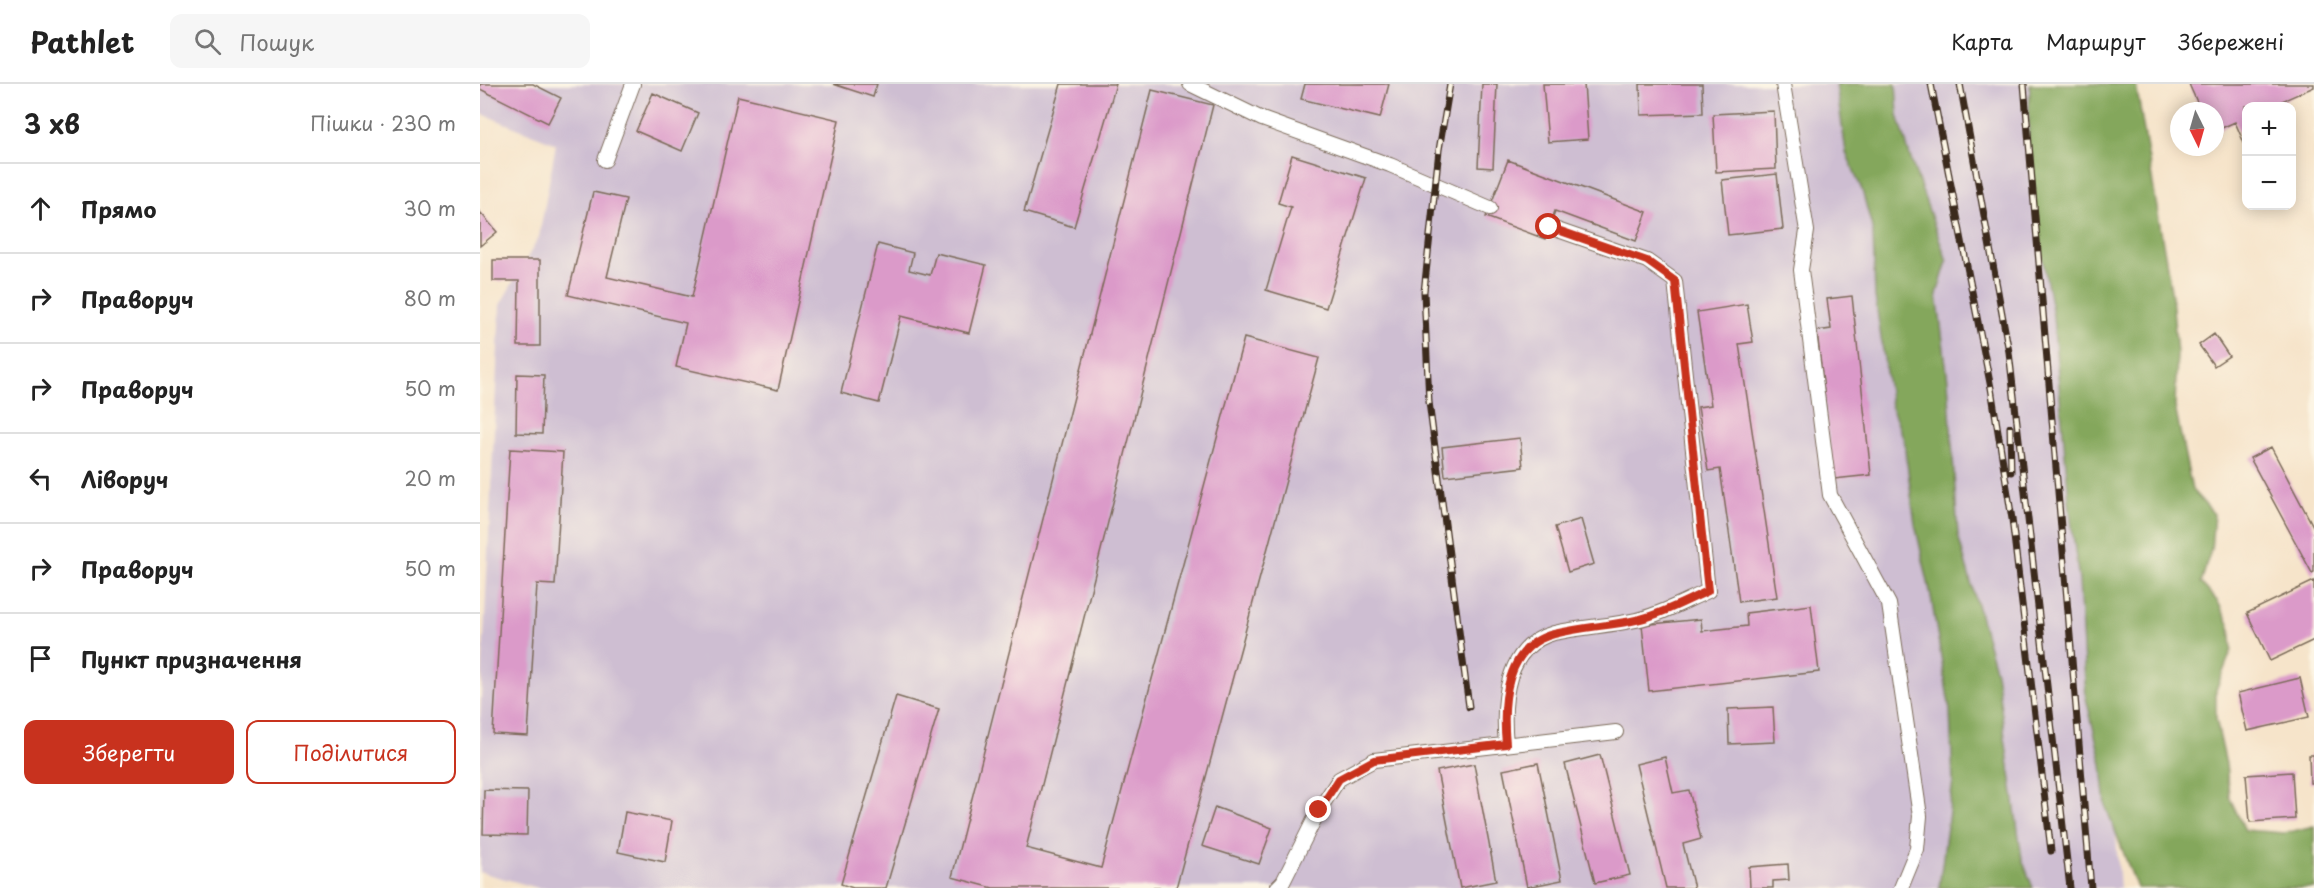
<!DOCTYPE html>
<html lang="uk">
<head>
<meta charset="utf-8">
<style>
  :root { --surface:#fff; --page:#f6f6f6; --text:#222; --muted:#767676; --line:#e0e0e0; --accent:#c8321e }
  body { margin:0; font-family:"Playpen Sans",sans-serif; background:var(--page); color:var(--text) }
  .controls { position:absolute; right:18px; top:18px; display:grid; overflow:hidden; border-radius:12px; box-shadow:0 3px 15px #0003 }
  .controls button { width:54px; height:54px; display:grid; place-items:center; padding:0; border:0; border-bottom:2px solid var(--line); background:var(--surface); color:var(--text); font:30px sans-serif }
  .compass { position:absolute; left:1690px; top:18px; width:54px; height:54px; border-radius:50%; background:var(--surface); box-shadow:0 3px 15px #0003; rotate:175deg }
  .stop { position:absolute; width:18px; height:18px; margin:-14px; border:4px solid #c8321e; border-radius:50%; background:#fff }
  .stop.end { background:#c8321e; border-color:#fff; box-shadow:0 2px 6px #0008 }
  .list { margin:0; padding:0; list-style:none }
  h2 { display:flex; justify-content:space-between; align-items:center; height:78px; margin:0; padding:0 24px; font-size:26px }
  h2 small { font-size:20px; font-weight:400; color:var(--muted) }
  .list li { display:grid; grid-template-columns:39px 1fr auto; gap:18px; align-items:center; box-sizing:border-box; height:90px; padding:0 24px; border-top:2px solid var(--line) }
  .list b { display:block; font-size:22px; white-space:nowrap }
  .list em { font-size:20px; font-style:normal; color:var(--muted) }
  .actions { display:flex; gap:12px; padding:18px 24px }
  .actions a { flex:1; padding:14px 0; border:2px solid var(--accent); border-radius:12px; text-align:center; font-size:21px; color:var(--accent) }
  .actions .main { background:var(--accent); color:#fff }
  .icon { flex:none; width:33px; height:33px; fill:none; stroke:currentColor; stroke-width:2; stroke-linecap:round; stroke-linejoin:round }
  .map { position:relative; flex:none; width:1834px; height:804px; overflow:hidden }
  header { display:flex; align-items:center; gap:36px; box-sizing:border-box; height:84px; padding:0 30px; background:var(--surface); border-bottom:2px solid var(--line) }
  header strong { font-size:28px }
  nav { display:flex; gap:33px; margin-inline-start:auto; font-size:21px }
  .search { width:420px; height:54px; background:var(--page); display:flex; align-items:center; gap:15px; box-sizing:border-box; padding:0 21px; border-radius:12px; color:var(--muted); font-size:22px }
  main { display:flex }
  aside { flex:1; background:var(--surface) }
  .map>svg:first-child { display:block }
</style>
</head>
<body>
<header>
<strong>Pathlet</strong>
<div class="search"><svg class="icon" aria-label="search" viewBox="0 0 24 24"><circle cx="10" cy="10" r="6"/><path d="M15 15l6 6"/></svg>Пошук</div>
<nav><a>Карта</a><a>Маршрут</a><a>Збережені</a></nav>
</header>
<main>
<aside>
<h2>3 хв<small>Пішки · 230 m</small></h2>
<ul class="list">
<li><svg class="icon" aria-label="ahead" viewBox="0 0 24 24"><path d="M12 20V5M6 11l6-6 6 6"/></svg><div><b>Прямо</b></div><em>30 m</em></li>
<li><svg class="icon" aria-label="right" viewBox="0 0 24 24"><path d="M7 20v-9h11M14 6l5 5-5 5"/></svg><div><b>Праворуч</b></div><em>80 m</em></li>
<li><svg class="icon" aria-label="right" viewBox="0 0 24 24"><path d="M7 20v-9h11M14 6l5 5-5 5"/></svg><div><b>Праворуч</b></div><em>50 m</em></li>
<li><svg class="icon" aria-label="left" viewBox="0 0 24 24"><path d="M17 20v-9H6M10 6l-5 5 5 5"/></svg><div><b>Ліворуч</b></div><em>20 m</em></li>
<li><svg class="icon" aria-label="right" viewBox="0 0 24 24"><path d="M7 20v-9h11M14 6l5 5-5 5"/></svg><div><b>Праворуч</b></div><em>50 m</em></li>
<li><svg class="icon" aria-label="arrive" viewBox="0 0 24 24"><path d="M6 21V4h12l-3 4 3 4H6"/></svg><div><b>Пункт призначення</b></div></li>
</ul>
<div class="actions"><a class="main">Зберегти</a><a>Поділитися</a></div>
</aside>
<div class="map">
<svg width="1834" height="804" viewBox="0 0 1834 804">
  <rect width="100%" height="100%" fill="#fcf5e5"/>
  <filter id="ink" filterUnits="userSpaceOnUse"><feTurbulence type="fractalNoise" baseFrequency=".0167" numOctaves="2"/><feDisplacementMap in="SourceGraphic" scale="12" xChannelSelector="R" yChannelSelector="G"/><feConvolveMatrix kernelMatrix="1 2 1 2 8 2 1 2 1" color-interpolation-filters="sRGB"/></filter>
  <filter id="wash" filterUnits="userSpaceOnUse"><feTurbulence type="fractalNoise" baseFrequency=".008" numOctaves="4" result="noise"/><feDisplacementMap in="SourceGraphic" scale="24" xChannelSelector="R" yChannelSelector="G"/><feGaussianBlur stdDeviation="1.35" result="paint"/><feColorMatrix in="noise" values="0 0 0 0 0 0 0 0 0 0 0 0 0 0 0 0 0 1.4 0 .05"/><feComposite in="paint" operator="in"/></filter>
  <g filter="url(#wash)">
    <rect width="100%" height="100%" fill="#f6e4ca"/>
    <!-- industrial -->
    <path fill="#cebed2" d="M0,0H1578L1640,804H58L0,788V635L20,221L59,153L76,60L0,29Z"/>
    <!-- forest -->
    <path fill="#84a75c" stroke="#60683d" stroke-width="1.5" d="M1356,0H1416L1418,31L1432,79L1467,177L1457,210L1468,297L1478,452L1516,589L1542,775L1553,804H1459L1473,697L1470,626L1450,507L1435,440L1424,356L1411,322L1395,212L1393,147L1382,106L1366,68Z
      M1550,0H1656L1692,212L1697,270L1695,323L1712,406L1734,430L1731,466L1721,499L1738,518L1750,542L1752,565L1736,606V635L1746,680L1749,712L1765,746L1804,749L1834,742V804H1657L1626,723L1622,680L1606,614L1599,497L1590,427L1573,232L1553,117L1548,62Z"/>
    <g id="blocks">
      <!-- building -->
      <path fill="#db9ac9" d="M0,0H53L81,14L68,39L0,5Z
        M353,0H397L393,13Z
        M581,0H636L594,143L544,128Z
        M825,0H909L900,34L821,15Z
        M1002,0H1017L1013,84L998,83Z
        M1063,0H1104L1108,55L1068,58Z
        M1160,0H1222L1223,29L1161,31Z
        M1709,0H1834V3L1791,22H1766V58L1764,59L1755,38L1735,47V27H1721Z
        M672,6L733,21L546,764L621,784L764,254L839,274L696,804H513L472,793Z
        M173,9L218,29L202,67L156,47Z
        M258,12L359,36L298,306L196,283L206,239L88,211L113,108L146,115L127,193L212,213Z
        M1294,27L1296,85L1236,88L1233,30Z
        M812,71L886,94L846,224L786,206L811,123L798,119Z
        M1028,76L1167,128L1156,157L1075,127L1065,155L1006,133Z
        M1297,90L1303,145L1248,151L1242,96Z
        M0,128L17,148L0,162Z
        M398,160L433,169L429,186L450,191L456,169L506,181L489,249L421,232L399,319L361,309Z
        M13,176H60V262H38L39,197H13Z
        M1372,212L1391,391L1354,395L1337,247L1351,245L1347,215Z
        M1267,220L1273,258L1259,260L1297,513L1259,518L1240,385L1228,387L1218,323L1231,321L1217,228Z
        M1734,250L1749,272L1734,282L1719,261Z
        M37,290L64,291L62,350L36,349Z
        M1040,354L1043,383L965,392L962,363Z
        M1791,363L1834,444V488L1832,489L1770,374Z
        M30,365L83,368L75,501L57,500L48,652L13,650Z
        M1101,435L1114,480L1088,488L1075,443Z
        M1834,497V556L1790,577L1767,529Z
        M1331,521L1339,588L1169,607L1162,541L1221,535L1222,547L1267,542L1266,529Z
        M1820,594L1829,633L1767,647L1758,609Z
        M416,612L459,625L406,804H373L361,800Z
        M1293,623L1295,658L1249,660L1248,625Z
        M1120,671L1150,791L1115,799L1085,680Z
        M1829,671H1834V699H1830Z
        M1185,673L1193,709L1209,706L1221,755L1203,760L1214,804H1186L1156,680Z
        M1058,679L1082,796L1047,803L1023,686Z
        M994,680L1016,797L980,804L957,687Z
        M1812,688L1815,735L1770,738L1766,691Z
        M4,706L48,707L47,751L3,750Z
        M735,723L792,744L779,780L722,762Z
        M145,728L192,737L185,778L138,768Z
        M1308,780L1309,796L1293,797V804H1270L1269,783Z"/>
    </g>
  </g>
  <g filter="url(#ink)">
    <use href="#blocks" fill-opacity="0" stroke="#7c6b5a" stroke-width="1.5"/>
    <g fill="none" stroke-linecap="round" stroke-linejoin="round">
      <!-- lane casing -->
      <g stroke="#7c6b5a" stroke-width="16">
        <path id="lane" d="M710,0L782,35L910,81L1010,124
          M1303,0L1327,147L1321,186L1350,411L1409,520L1440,732L1437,765L1421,804
          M125,76L153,0
          M1026,660C1022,619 1025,562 1074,549C1101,543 1129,542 1156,536C1180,531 1205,517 1228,507L1195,197L1167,177L1069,143
          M797,804L803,798L839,726L859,695L894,676L1136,648"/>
      </g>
      <!-- lane -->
      <use href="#lane" stroke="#fff" stroke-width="14"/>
      <!-- rail casing -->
      <g stroke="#3b2a1e" stroke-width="7">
        <path id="rail" d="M970,0L959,66L944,208L949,318L989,623
          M1451,0L1511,304L1532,435L1571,767
          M1480,0L1529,268L1590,804
          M1544,0L1611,804
          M1530,343L1531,388"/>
      </g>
      <!-- rail -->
      <use href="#rail" stroke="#fcf5e5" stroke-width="4.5" stroke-dasharray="14" stroke-linecap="butt"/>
    </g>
  </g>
  <g fill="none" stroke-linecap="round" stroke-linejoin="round" filter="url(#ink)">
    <!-- route -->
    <path stroke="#c8321e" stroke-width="8" d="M839,726L859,695L894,676L1026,660C1022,619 1025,562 1074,550C1101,543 1129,542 1156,536C1180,531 1205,517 1228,507L1195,197L1167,177L1069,143"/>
  </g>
</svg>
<div class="controls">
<button>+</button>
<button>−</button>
</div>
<svg class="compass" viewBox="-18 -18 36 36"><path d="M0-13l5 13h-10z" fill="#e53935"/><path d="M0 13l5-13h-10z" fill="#767676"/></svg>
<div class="stop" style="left:1069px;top:143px"></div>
<div class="stop end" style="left:839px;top:726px"></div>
</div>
</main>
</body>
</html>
